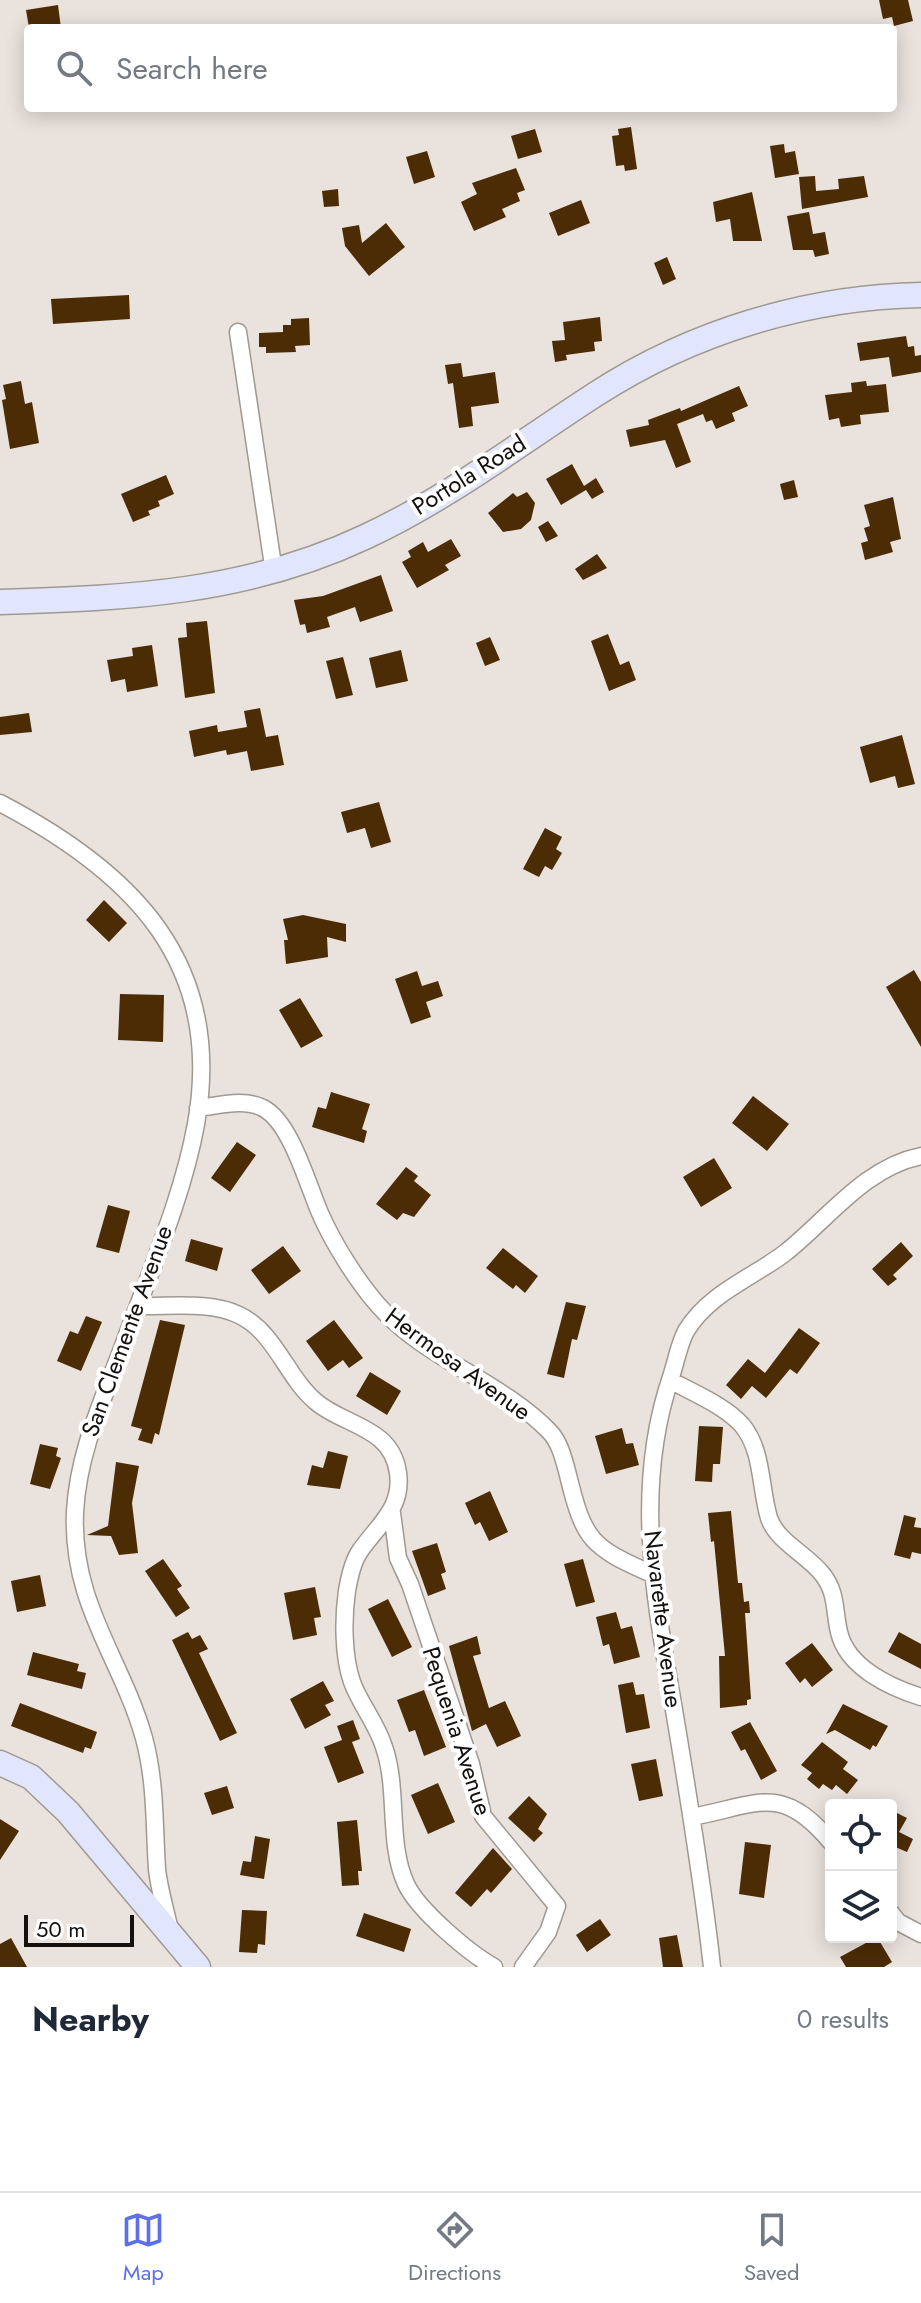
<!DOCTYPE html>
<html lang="en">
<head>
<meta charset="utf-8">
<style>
  :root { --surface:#fff; --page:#f2f2f3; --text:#1f2937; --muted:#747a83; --line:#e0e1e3; --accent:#5e70e7 }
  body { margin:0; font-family:Jost,sans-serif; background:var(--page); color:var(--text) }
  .controls { position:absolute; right:24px; bottom:24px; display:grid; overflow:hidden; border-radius:8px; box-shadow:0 4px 20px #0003 }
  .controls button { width:72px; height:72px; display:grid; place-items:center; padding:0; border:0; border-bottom:2px solid var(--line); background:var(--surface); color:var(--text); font:40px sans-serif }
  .scale { position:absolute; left:24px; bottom:20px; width:110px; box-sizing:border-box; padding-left:8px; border:4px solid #14110f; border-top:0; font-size:22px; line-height:28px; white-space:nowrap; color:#14110f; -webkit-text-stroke:6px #fff; paint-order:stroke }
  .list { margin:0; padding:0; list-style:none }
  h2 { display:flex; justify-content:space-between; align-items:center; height:104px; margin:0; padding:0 32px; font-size:34px }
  h2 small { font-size:26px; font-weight:400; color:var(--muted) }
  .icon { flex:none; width:44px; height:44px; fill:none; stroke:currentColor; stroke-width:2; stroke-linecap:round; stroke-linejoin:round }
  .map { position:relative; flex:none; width:921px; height:1967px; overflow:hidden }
  .search { position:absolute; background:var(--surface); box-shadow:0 4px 20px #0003; left:24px; right:24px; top:24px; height:88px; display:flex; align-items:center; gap:20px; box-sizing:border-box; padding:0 28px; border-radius:8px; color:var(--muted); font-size:30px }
  .sheet { height:224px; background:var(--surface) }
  nav { display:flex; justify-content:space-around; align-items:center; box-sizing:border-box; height:112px; border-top:2px solid var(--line); background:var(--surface); font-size:22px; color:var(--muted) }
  nav a { display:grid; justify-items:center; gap:4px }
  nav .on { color:var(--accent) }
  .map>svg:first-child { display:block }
</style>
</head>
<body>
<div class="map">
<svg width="921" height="1967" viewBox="0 0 921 1967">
  <rect width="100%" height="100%" fill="#eae2dc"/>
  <!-- building -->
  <path fill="#4c2c05" d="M879,0H908L913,21L894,26L892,17L883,19Z
    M58,5L61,28H29L26,10Z
    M631,127L637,169L625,171L624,165L616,166L612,136L619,135L618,129Z
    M535,129L542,152L518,159L511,136Z
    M784,144L785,153L795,151L799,174L775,178L770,146Z
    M427,151L435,177L414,184L406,157Z
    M516,168L525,190L517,193L520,201L502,209L506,217L474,231L461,202L477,194L472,183Z
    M815,176L816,191L839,189L838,179L864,176L868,197L802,209L799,177Z
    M338,189L339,206L324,207L322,191Z
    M752,192L762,241H733L730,219L716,222L713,202Z
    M581,200L590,223L558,236L549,213Z
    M809,212L813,234L825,232L829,254L815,257L813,250H793L787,216Z
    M386,223L405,247L369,276L345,246L342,228L359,225L362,243Z
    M667,257L676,279L663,285L654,263Z
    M129,295L130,319L53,324L51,299Z
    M600,317L602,341L594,342L595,351L566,355L567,360L555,362L552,341L565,340L563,322Z
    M309,318L310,345L295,346L296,352L266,353V347H259V333L283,332V325H291V319Z
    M906,336L908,347L914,346L915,356L921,355V372L892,377L889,357L860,361L857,343Z
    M461,363L463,377L495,372L499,403L471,407L473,426L459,428L453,383L448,384L445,365Z
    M21,381L25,404L32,402L39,443L10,449L2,400L6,399L3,385Z
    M866,381L867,386L886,384L889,412L860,415L861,424L841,427L839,418L829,420L825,395L852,392L851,383Z
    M739,386L748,406L732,413L735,421L716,429L712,420L706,422L703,414L677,424L691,462L676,468L665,440L630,447L626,430L649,425L648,420L680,408L681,411Z
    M572,464L584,486L596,478L604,492L592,499L586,490L561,505L546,479Z
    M166,475L174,494L158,501L160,506L148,511L150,515L133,522L121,494Z
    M794,480L798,497L784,500L780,484Z
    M527,492L535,503L531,520L521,529L503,532L488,513L513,493L517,497Z
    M893,497L901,539L890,542L893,552L865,560L861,543L868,541L864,528L870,526L864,505Z
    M548,521L558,536L546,542L538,527Z
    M451,539L461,556L445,565L449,570L417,588L402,562L411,557L408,551L423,542L428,552Z
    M597,554L607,568L583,580L575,569Z
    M381,575L393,611L360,622L355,607L327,617L330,627L307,633L305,624L300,625L294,600L323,596Z
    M207,621L215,693L185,698L178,638L187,637L186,623Z
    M608,634L620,665L629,661L636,680L609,691L591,641Z
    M490,637L500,660L485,666L476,643Z
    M152,645L158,686L127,692L125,679L111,682L107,660L133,656L132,648Z
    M401,650L408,681L376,688L369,658Z
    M343,657L353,695L336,699L326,661Z
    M260,708L266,737L278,735L284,765L251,771L247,751L227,755L226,750L194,757L189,731L217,725L218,732L247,727L244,711Z
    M29,713L32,732L0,735V717Z
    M902,735L915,784L898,788L895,776L870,783L860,747Z
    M379,802L391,842L371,848L365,828L347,833L341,812Z
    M545,828L562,837L556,849L562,853L552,870L545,866L539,877L523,869Z
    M104,900L127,923L109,942L86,920Z
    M303,915L346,924V942L327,937L328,957L286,964L284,940H288L283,919Z
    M914,970L921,982V1047L886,987Z
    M417,971L422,986L438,981L443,996L426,1002L431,1017L411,1024L395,979Z
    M120,994L164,995L163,1042L118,1040Z
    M300,998L323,1036L301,1048L279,1010Z
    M331,1092L370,1104L362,1129L367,1131L364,1143L312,1127L318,1107L326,1109Z
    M753,1096L789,1124L767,1151L732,1123Z
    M237,1142L256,1155L230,1192L211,1178Z
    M714,1158L732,1188L701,1207L683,1177Z
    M406,1167L418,1176L414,1181L431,1195L414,1217L403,1213L397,1220L376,1204Z
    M108,1205L130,1211L119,1253L96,1247Z
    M191,1239L223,1248L217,1271L185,1261Z
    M901,1242L913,1256L893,1275L897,1279L888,1286L872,1269Z
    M283,1246L301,1271L269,1294L251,1270Z
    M503,1248L538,1276L525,1293L516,1285L513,1289L486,1268Z
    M566,1302L586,1306L577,1340L572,1339L564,1378L547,1374Z
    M86,1316L102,1322L81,1371L57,1361L70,1331L78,1334Z
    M160,1320L185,1325L159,1435L155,1433L152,1444L138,1440L142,1429L131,1426Z
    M334,1320L363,1358L349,1368L343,1360L328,1371L306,1341Z
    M799,1328L820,1343L797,1374L790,1369L766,1398L752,1386L741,1399L726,1385L748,1359L765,1373Z
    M370,1372L401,1391L387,1415L356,1396Z
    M699,1426L723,1427L720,1464H713L712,1482L695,1481Z
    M622,1428L626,1444L633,1443L639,1465L606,1474L595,1436Z
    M40,1444L58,1448L56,1456L61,1458L50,1489L30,1484Z
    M328,1451L348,1456L340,1489L307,1485L312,1465L323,1468Z
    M116,1462L139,1466L132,1503L138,1553L119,1555L111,1536L87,1535L108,1526Z
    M490,1491L508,1532L489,1541L480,1522L475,1525L465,1503Z
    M731,1511L738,1583H742L744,1602L749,1601L750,1613H745L751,1699L747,1700V1705L720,1708L719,1656H725L714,1541L711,1542L708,1513Z
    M904,1515L916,1518L914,1527L921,1528V1554L912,1552L910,1559L894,1555Z
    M437,1543L446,1572L441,1574L446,1589L428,1596L412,1551Z
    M163,1559L182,1586L177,1589L190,1608L176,1617L145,1571Z
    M583,1559L595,1602L576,1607L564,1564Z
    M40,1575L46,1606L17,1612L11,1581Z
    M315,1587L321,1617L314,1618L317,1635L293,1640L284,1593Z
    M388,1599L412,1647L392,1657L368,1609Z
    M616,1612L621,1629L632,1626L640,1657L614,1664L609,1644L603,1646L596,1617Z
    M188,1632L192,1639L200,1635L208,1649L199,1653L237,1733L220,1741L172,1640Z
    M899,1632L921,1644V1669L888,1652Z
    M477,1636L481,1654L473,1656L489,1708L505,1701L521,1736L497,1747L486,1724L472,1731L449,1646Z
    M812,1643L833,1670L812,1687L805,1678L800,1683L785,1663Z
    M33,1652L79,1664L77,1671L86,1673L82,1689L27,1675Z
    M323,1681L334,1701L325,1705L331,1715L305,1729L290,1699Z
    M633,1682L636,1695L644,1694L650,1728L626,1733L618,1685Z
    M424,1690L446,1747L424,1756L415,1730L409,1732L397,1700Z
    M20,1703L97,1732L91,1749L85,1747L83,1753L11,1726Z
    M843,1704L888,1726L876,1747L873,1745L870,1750L835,1730L826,1734Z
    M353,1720L360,1739L352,1742L364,1773L338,1783L324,1747L342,1740L337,1726Z
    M750,1722L777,1771L761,1780L745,1749L741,1751L731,1732Z
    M822,1742L848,1762L843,1769L858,1780L847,1794L836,1785L832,1790L823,1784L819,1789L807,1779L812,1773L801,1765Z
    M656,1759L663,1796L639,1801L631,1764Z
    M438,1783L455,1822L428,1834L411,1795Z
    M227,1786L234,1808L212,1815L204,1793Z
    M529,1796L547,1814L538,1829L543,1833L534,1842L508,1818Z
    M891,1810L907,1818L899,1832L913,1839L907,1852L893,1846L891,1849Z
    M0,1819L19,1831L0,1860Z
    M357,1820L362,1871H358L359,1885L342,1886L337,1822Z
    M255,1836L270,1839L264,1879L240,1875L243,1861L251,1862Z
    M745,1842L771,1845L764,1898L739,1894Z
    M493,1848L512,1869L491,1893L487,1889L471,1907L455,1893Z
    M242,1910L267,1911L265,1945L258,1944L257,1953L239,1952Z
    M364,1913L411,1929L404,1952L356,1936Z
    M600,1919L611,1935L587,1952L576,1935Z
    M677,1935L683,1967H663L659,1938Z
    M877,1937L892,1962L884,1967H846L840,1957Z
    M11,1938L27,1967H0V1944Z"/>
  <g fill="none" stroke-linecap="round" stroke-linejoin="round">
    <!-- street casing -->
    <g stroke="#9f9992" stroke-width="19">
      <path id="street" d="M238,332L274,572
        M0,803C132,872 225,963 196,1124C183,1196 151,1269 126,1338C105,1395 78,1451 75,1512C71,1604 121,1657 144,1738C156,1783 154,1824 157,1869C159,1889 166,1911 170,1931
        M198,1108C218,1106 244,1098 263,1108C291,1122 308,1186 320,1213C333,1243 357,1281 378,1305C425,1359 499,1380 549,1431C560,1442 564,1460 568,1475C584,1541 591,1547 652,1574
        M138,1306C170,1307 210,1301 239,1315C275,1332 286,1376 315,1401C343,1426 392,1426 398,1473C403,1508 378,1525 360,1551C353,1561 349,1579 347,1591C343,1618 343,1656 352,1682C360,1704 377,1724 384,1747C399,1790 387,1842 406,1884C418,1910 469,1953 494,1967
        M670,1380C693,1393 724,1405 742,1425C763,1450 760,1488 769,1518C777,1542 808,1555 823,1575C837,1593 834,1611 839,1632C847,1667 889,1687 921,1697
        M392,1513L398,1558L410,1584L471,1764L483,1816L557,1906L548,1932L523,1967
        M692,1817C760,1804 781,1783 831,1842
        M891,1913L898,1922L921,1934
        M712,1967C704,1893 692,1819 680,1746C660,1621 629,1500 671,1377C676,1362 679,1344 686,1331C709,1293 752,1278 785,1253C828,1219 865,1167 921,1156"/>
    </g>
    <!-- secondary casing -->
    <g stroke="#9f9992" stroke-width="27">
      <path id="secondary" d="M0,602C129,598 246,593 365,537C447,499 520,443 596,394C692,332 807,297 921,295
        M0,1763L31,1777L68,1812L198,1967"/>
    </g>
    <!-- street -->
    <use href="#street" stroke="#fff" stroke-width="16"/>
    <!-- secondary -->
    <use href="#secondary" stroke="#e1e6fc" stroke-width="24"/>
  </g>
  <g text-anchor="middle" stroke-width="8" stroke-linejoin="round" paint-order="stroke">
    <!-- street labels -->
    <g font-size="24" fill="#14110f" stroke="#fff">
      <text transform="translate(469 475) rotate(-32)" y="8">Portola Road</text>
      <text transform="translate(127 1331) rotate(-70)" y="8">San Clemente Avenue</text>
      <text transform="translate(458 1364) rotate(36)" y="8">Hermosa Avenue</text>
      <text transform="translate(663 1619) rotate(83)" y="8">Navarette Avenue</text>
      <text transform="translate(457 1731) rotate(72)" y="8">Pequenia Avenue</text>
    </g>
  </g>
</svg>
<div class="controls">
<button><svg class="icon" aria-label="locate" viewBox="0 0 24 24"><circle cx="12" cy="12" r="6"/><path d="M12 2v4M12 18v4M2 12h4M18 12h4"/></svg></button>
<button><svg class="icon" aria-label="layers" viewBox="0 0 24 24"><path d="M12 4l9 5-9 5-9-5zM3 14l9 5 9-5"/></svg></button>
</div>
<div class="scale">50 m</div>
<div class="search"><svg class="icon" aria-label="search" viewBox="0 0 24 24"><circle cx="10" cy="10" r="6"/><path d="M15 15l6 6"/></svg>Search here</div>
</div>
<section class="sheet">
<h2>Nearby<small>0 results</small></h2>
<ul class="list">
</ul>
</section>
<nav>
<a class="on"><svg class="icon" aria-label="map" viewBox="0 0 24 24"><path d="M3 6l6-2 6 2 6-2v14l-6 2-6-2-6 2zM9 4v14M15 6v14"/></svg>Map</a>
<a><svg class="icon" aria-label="directions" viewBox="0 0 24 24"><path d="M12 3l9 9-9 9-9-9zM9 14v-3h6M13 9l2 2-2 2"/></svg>Directions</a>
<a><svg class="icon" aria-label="saved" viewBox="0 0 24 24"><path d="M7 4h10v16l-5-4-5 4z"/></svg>Saved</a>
</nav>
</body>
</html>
